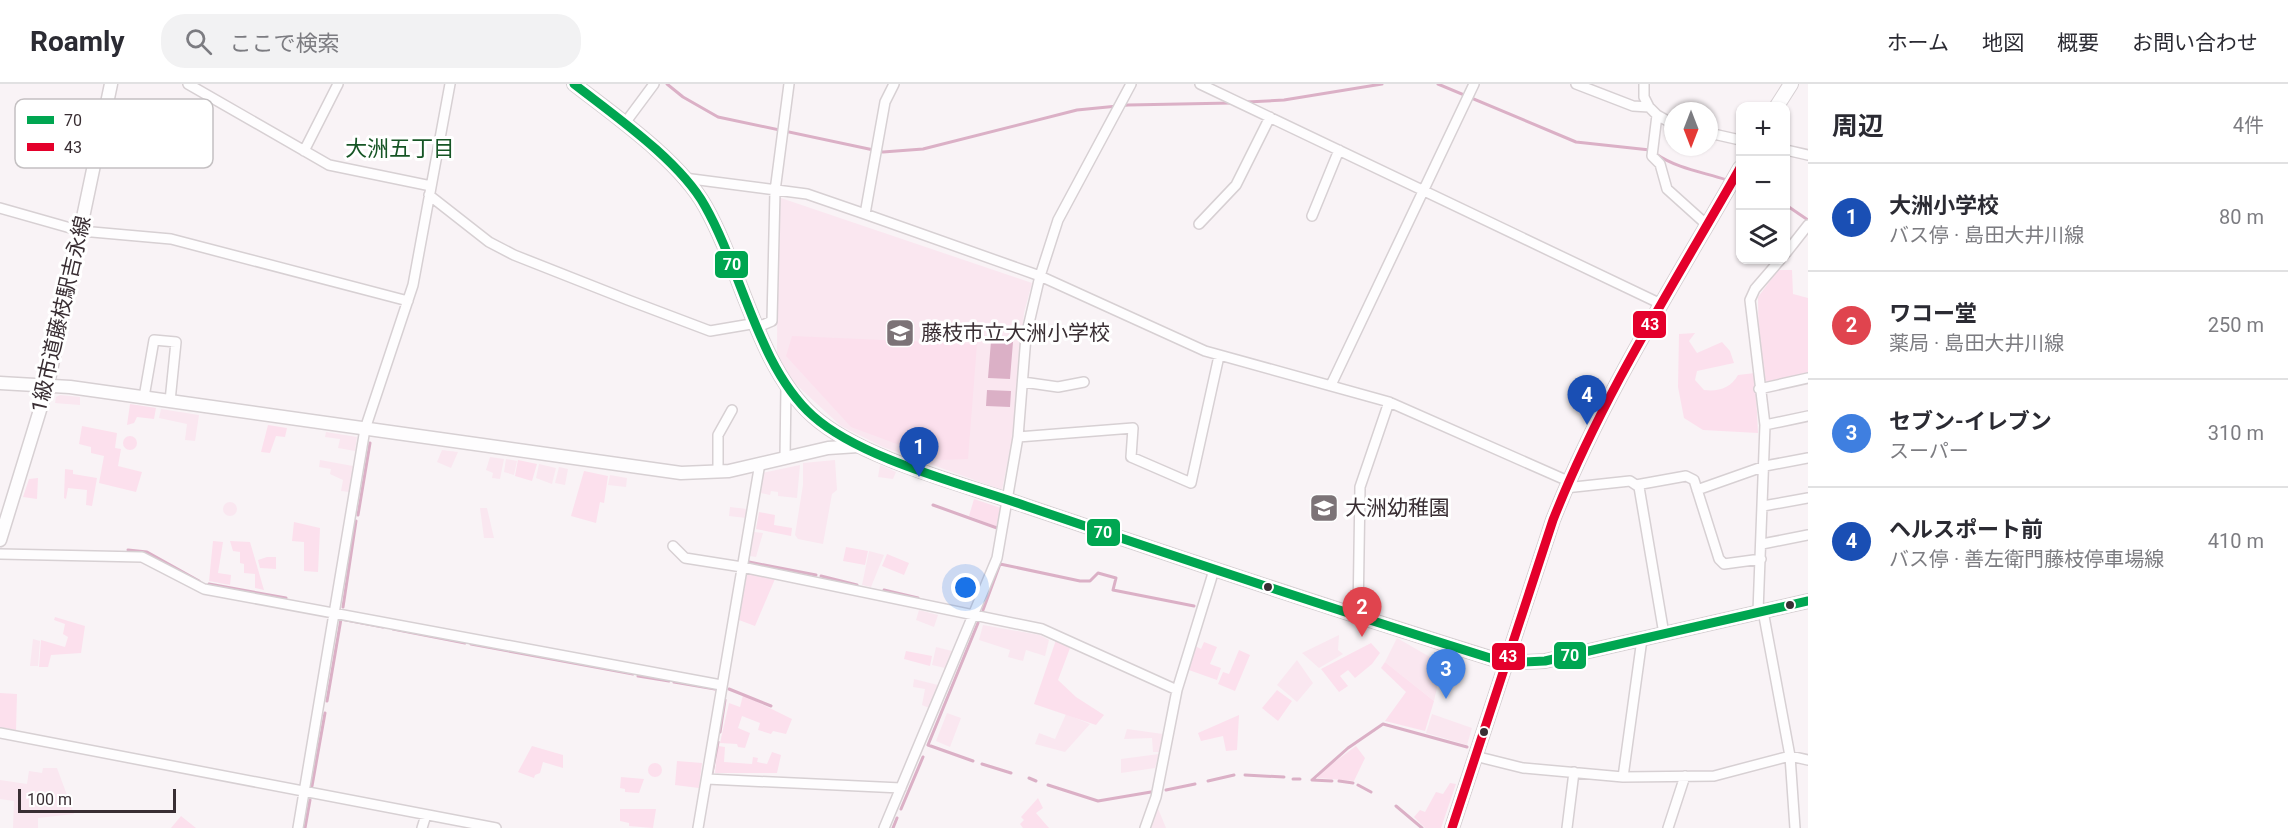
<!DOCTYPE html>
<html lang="ja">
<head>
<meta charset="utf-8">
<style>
  :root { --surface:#fff; --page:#f2f2f3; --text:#2b2b33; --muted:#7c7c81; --line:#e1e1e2; --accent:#0f766e }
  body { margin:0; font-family:Roboto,"Noto Sans JP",sans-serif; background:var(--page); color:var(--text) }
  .controls { position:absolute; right:18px; top:18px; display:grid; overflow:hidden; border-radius:12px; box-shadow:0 2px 4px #0004 }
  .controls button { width:54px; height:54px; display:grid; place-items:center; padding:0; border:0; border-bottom:2px solid var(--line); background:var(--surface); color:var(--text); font:30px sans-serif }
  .compass { position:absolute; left:1664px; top:18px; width:54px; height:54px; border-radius:50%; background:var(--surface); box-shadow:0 2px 4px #0004; rotate:180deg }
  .scale { position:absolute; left:18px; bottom:15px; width:158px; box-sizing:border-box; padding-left:6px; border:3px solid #392e33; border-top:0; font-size:16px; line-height:21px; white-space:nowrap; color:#392e33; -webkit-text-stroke:4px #fff; paint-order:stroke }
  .you { position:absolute; left:966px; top:504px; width:21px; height:21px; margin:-15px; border:4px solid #fff; border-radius:50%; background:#1a73e8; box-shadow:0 0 0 9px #1a73e833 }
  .badge { display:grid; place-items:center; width:39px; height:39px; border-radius:50%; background:var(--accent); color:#fff; font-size:20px; font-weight:700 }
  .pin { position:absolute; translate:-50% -50px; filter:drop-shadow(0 2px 3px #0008) }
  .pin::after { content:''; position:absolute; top:32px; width:21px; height:18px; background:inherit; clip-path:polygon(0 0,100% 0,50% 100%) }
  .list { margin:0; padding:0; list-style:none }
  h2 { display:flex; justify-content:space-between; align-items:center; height:78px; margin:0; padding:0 24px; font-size:26px }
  h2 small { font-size:20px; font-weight:400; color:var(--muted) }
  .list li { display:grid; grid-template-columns:39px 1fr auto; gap:18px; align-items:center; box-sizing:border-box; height:108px; padding:0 24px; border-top:2px solid var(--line) }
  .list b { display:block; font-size:22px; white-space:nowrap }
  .list p { margin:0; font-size:20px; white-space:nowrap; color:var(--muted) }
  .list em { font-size:20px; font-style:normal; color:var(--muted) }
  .icon { flex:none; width:33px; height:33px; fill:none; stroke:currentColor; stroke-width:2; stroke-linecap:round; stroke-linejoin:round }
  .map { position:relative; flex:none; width:1808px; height:744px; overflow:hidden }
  header { display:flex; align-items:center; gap:36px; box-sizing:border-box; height:84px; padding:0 30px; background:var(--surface); border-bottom:2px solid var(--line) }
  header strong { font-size:28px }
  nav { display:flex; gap:33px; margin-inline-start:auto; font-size:21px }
  .search { width:420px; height:54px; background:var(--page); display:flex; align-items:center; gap:15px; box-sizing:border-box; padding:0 21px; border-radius:24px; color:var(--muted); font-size:22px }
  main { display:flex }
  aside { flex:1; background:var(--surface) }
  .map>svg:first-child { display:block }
</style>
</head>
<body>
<header>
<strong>Roamly</strong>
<div class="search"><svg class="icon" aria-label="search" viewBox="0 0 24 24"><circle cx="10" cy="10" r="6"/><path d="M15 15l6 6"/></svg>ここで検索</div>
<nav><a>ホーム</a><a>地図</a><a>概要</a><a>お問い合わせ</a></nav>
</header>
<main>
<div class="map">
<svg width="1808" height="744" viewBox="0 0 1808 744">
  <rect width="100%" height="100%" fill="#f9f3f6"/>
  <!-- built -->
  <path fill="#fae7f0" d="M778,113L1032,199L1024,229L1014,346L1002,406L883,363L841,342L789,294L777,269Z
    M60,311L80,313V321L55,319L56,313Z
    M161,325L199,331L195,357L185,356L187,340L159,334Z
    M326,348L357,353L355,367L338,364L340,355L325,353Z
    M442,366L458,368L451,384L437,378Z
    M490,373L504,375L500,395L492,394L493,389L486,386Z
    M506,375L517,377L514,391L504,388Z
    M320,376L353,382L349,408L341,407L343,396L330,390L331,385L319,383Z
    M835,376L837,406L832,410L823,460L798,455L795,451L803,401V379Z
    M539,380L556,384L552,400L536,394Z
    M800,381L797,414L778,412V408L771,407L770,411L761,409L762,389Z
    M880,381L896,388L893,395L878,393Z
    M559,383L568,385L565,401L555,399Z
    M610,391L627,394L626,403L608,401Z
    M223 425a7 7 0 1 1 14 0a7 7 0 1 1-14 0Z
    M730,423L747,425L746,434L729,432Z
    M480,424H487L494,454H484Z
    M754,448L763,449L756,473L750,472Z
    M869,467L884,471L871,503L862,501Z
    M919,526L938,531L934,543L916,536Z
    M983,541L1040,551L1049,556L1045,572L1026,566L1023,577L1008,573L1010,566L979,556Z
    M1339,551L1338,566L1343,570L1319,584L1302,569Z
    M1397,554L1430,573L1443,577L1434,617L1385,578Z
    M33,555L40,557L38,582H30Z
    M936,563L952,567L945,584L932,581Z
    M1297,576L1313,599L1297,618L1277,601Z
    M914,595L938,601L929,624L922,621L925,605L913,603Z
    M947,629L961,634L950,663L936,657Z
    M1066,630L1090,640L1065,668L1035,660L1039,649L1055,655Z
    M1432,630L1472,644L1467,661L1426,649Z
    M1127,645L1163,650L1159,668H1153L1152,654L1124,655Z
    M1159,670L1155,684L1121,689V675Z
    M43,684H57L74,730L38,734V744H13L14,717L0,715V696L27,700L29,687L42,689Z
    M1157,722L1166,744H1150Z"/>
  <!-- green -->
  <path fill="#fce0ed" d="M1778,186H1792L1793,210L1808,214V289L1766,298L1759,281L1758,213Z
    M1695,249L1689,257L1697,269L1722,258L1730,267L1734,279L1697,287L1695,296L1704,306C1718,308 1731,304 1738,291L1755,289L1758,349L1703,346L1684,334L1678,303L1679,250Z
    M792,252L977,260L968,375L940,376L851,343L786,272Z
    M130,320L156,324L154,335L137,333L134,339L127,341Z
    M268,341L287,344L285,353L276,352L270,369L261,368Z
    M82,342L117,349L115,364L121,365L118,382L142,388L136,408L99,399L104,372L91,369V363L79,360Z
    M123 359a7 7 0 1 1 14 0a7 7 0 1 1-14 0Z
    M518,376L537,380L532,397L515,392Z
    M65,385L73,386V390L97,394L92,422L86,421L87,406L68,404L66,415L64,414Z
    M584,387L608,392L604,419L600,418L596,439L571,432Z
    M38,394L37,415L23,413L29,395Z
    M974,415L1001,424L998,443L969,432Z
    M759,428L775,431L774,441L792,444L791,452L756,445Z
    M294,438L320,444L318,488L304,487V458L292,457Z
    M213,457L223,458L218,489L231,491L230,501L209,497Z
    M230,457L250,458L264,506L255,504V490L244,489V480L240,479V468L233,467Z
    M846,463L868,467L865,481L843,477Z
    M887,470L909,479L904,491L882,482Z
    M267,473H276V485L260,484L258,476Z
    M747,488L775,495L755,542L739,536Z
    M55,533L85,542L81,569L51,571L48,583H39L41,556L65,563L68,553L63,550L65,540L54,536Z
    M1056,556L1070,564L1058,596L1076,613L1104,631L1096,641L1034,620Z
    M1204,558L1217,563L1210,580L1221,584L1217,596L1186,585L1195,562L1201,565Z
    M1371,559L1380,569L1372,580L1355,594L1348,586L1340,592L1348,602L1339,608L1321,585Z
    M1239,566L1250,571L1235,607L1218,600L1223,588L1229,590Z
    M906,567L932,572L930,582L904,575Z
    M1385,578L1434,617L1425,647L1385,637L1406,608L1381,584Z
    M1277,606L1292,617L1278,637L1262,624Z
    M0,609L17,610L16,646L0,643Z
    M743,611L792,635L786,650L773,647L771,650L758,646L760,639L742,632L738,644L750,649L745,664L738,663L737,660L720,659L729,619L740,623Z
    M1239,631L1237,666L1226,667L1223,652L1201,657L1198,649Z
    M532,662L563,671V684L543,678L540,689L535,691L534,694L518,688Z
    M718,662L725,663L724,678L752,680L753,673L758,674L757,678L767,680L772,668L781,671L777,689H715Z
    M1356,662L1365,674L1354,697L1318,694L1317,691Z
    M677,677L702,679L699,704L675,701Z
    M648 686a7 7 0 1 1 14 0a7 7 0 1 1-14 0Z
    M621,693L644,695L639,709L625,708V705L620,704Z
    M1450,699L1456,700L1441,744H1425L1414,733L1420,726L1425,728L1436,708L1443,710Z
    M1038,714L1043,724L1036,729L1049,744H1023L1020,740L1024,736L1021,733Z
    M620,725H656L653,744L629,742V739L620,737Z
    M181,732L196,744H171Z"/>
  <!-- water -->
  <path fill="#dbb0c6" d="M991,257L1013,258L1010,295L988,294Z
    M987,306L1011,307L1010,323L986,322Z"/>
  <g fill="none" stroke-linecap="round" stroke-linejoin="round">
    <!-- stream -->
    <path stroke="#dbb0c6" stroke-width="3" d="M667,0L683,13L718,33L883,68L923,65L1077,26L1128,21L1232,19
      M1438,0L1576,58L1650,66
      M1247,18L1284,16L1382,0
      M1656,70C1678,85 1703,88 1727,96
      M1786,121L1808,136
      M933,421L997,444
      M358,431L370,359
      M128,466L147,468L199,497
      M749,478L816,491
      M821,492L857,501
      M209,500L286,514
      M884,506L918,514
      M343,523L356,437
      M983,526L1000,480L1080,497H1090L1098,489L1116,494L1113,506L1194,522
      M393,545L465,559
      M471,560L633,590
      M638,592L669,597
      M674,598L715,605
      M729,605L771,622
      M327,617L341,535L383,543
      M720,648L725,616
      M973,677L928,661L978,539
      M982,680L1011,689
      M712,689L718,658
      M1245,691L1284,693
      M1029,694L1036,697
      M1293,695H1300
      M1312,696L1348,664L1383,640L1467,663
      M1312,696L1332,697
      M1208,697L1234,691
      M1339,697L1353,699
      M1048,701L1098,717L1151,708
      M1358,701L1371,708
      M312,702L325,629
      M1166,706L1195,700
      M1396,722L1422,744
      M901,725L923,673
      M305,744L310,716
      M893,744L897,734"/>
    <!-- minor casing -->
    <g stroke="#d7d0d3" stroke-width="12">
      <path id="minor" d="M188,0L329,81L431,102
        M1200,0L1661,220
        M1576,0L1633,22L1649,23L1657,31L1673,40
        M1644,0V13L1649,23
        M1657,31L1652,72L1660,80L1667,105L1707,141
        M625,39L654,0
        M1709,49L1740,56
        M1786,66L1808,71
        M304,67L338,0
        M684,94L807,110L865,130L1040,192L1205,267L1389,318L1568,397
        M429,111L489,158L514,171L628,216L710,247L757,239
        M0,124L81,147L171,155L408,217
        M865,130L885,18L894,0
        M1312,132L1339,66
        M1199,140L1236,101L1270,33
        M1786,169L1808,141
        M758,243L772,237L775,107L789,0
        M1023,298L1058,303L1084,298
        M1331,301L1474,0
        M1759,305L1808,294
        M144,313L154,256L176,258L170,317
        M1765,341L1808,332
        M1018,353L1133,344L1131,373L1191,399L1219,272
        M785,374L786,302
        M718,388V351L732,326
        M1636,401L1686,392L1694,396L1719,475L1724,480L1761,475
        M1565,404L1630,397L1639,403L1664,550
        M1697,406L1765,382L1808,374
        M1763,422L1808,414
        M1762,460L1808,451
        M673,462L685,474L742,483L1042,545L1177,606
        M0,470L142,473L204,505L721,601
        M1763,527L1790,672L1795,744
        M1758,528L1765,341L1750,216L1755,205L1780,176
        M1358,533L1360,403L1389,318
        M0,649L496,744
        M1475,672L1523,684L1623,693L1714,692L1790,672L1808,676
        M1623,693L1642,555
        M707,695L901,704
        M298,744L365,345L413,201L450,0
        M422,744L426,731
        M698,744L760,379
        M884,744L997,474L1018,353L1026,252L1040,192L1058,136L1131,0
        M1145,744L1156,713L1177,606L1214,486
        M1567,744L1574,688
        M1668,744L1685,692"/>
    </g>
    <!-- tertiary casing -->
    <g stroke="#d7d0d3" stroke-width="15">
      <path id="tertiary" d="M0,299L70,303L681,389L729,387L828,364L858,362
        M0,456L48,300L111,0"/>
    </g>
    <!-- secondary casing -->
    <g stroke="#d7d0d3" stroke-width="16">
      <path id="secondary" d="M574,0C615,32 680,77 705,122C742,187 758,283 813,332C861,375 963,400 1026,422C1185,476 1345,529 1506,579L1545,577L1808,517
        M1777,22L1791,0
        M1452,744L1553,436C1602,312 1674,200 1740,84"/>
    </g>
    <!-- minor -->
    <use href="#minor" stroke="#fefdfe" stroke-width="9"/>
    <!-- tertiary -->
    <use href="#tertiary" stroke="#fefdfe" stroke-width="12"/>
    <!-- secondary -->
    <use href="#secondary" stroke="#fefdfe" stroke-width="14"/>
    <!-- bus-1 casing -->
    <g stroke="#fff" stroke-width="14">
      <path id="bus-1" d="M574,0C615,32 680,77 705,122C742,187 758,283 813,332C861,375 963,400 1026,422C1185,476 1345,529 1506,579L1545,577L1808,517"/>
    </g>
    <!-- bus-2 casing -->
    <g stroke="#fff" stroke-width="14">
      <path id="bus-2" d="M1452,744L1553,436C1602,312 1674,200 1740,84"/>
    </g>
    <!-- bus-1 -->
    <use href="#bus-1" stroke="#00a651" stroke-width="9"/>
    <!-- bus-2 -->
    <use href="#bus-2" stroke="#e4002b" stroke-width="9"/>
  </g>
  <!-- icons -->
  <defs>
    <g id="school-square" transform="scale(1.5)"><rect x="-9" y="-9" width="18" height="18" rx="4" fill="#7c7377" stroke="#fff"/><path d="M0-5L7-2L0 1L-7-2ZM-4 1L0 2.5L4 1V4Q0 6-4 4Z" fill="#fff"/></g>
  </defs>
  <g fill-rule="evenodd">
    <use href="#school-square" x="900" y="249"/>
    <use href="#school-square" x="1324" y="424"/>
  </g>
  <!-- markers -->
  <g fill="#392e33" stroke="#fff" stroke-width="2">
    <circle cx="1268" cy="503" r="5"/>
    <circle cx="1790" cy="521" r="5"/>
    <circle cx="1484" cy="648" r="5"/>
  </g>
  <g text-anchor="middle" stroke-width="6" stroke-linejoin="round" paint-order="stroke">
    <!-- street labels -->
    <g font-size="21" fill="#392e33" stroke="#fff">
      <text transform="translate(61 230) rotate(-77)" y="7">1級市道藤枝駅吉永線</text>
    </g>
    <!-- poi labels -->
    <g font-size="21" fill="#392e33" stroke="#fff" text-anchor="start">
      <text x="921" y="256">藤枝市立大洲小学校</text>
      <text x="1345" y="431">大洲幼稚園</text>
    </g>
    <!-- neighbourhood labels -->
    <g font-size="22" fill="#165525" stroke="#fff">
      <text x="400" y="72">大洲五丁目</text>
    </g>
  </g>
  <!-- legend -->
  <rect x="15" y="15" width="198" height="69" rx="9" fill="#fff" stroke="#c4c0c2" stroke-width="1.5"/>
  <rect x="27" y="32" width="27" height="8" fill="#00a651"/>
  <rect x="27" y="59" width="27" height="8" fill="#e4002b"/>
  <g font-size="16" fill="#392e33">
    <text x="64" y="42">70</text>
    <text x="64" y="69">43</text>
  </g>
  <g stroke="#fff" stroke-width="2">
    <rect x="714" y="166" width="35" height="29" rx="6" fill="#00a651"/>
    <rect x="1632" y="226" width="35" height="29" rx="6" fill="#e4002b"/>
    <rect x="1086" y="434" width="35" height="29" rx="6" fill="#00a651"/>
    <rect x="1553" y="557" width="34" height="29" rx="6" fill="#00a651"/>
    <rect x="1491" y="558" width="35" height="29" rx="6" fill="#e4002b"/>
  </g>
  <g font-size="16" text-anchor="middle" font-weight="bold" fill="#fff">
    <text x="732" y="186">70</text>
    <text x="1650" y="246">43</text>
    <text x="1103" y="454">70</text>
    <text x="1570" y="577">70</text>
    <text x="1508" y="578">43</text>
  </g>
</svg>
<div class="controls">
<button>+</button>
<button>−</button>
<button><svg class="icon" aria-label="layers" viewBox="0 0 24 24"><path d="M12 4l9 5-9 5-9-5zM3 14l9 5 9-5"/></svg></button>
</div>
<svg class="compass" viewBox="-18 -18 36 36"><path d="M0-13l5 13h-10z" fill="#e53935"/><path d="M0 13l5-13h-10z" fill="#7c7c81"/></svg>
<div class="scale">100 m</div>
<div class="you"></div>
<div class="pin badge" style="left:919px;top:393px;background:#1a4fb4">1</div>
<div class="pin badge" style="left:1362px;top:553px;background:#e0444e">2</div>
<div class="pin badge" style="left:1446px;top:615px;background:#3f7fe0">3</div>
<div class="pin badge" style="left:1587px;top:341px;background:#1a4fb4">4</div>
</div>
<aside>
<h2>周辺<small>4件</small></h2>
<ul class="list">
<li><span class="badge" style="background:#1a4fb4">1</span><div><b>大洲小学校</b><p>バス停 · 島田大井川線</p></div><em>80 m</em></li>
<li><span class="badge" style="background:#e0444e">2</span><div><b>ワコー堂</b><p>薬局 · 島田大井川線</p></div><em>250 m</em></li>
<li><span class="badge" style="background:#3f7fe0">3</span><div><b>セブン-イレブン</b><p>スーパー</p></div><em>310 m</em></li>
<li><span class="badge" style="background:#1a4fb4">4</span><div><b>ヘルスポート前</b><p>バス停 · 善左衛門藤枝停車場線</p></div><em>410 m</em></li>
</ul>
</aside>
</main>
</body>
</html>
